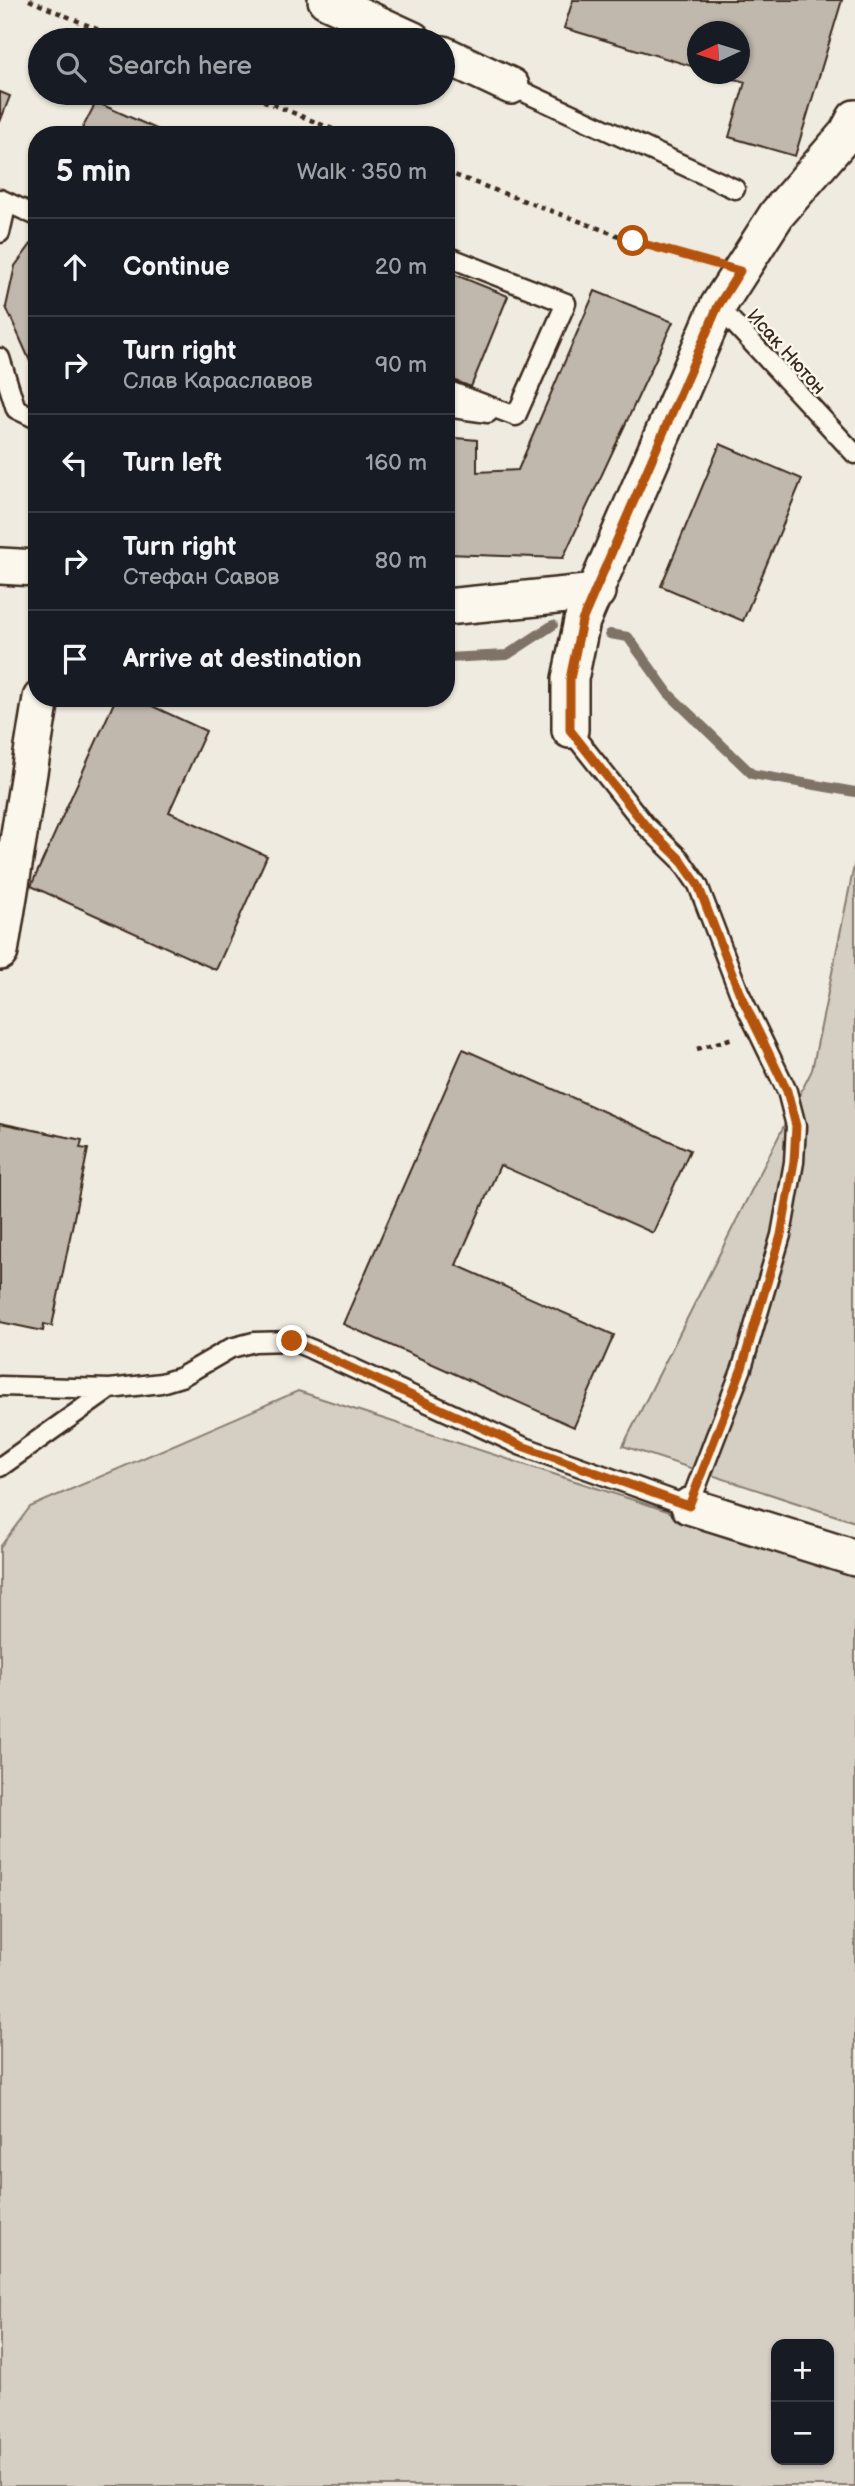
<!DOCTYPE html>
<html lang="en">
<head>
<meta charset="utf-8">
<style>
  :root { --surface:#171b24; --page:#242831; --text:#f1f3f6; --muted:#9ea1a6; --line:#363941 }
  body { margin:0; font-family:"Balsamiq Sans",sans-serif; background:var(--page); color:var(--text) }
  .controls { position:absolute; right:21px; bottom:21px; display:grid; overflow:hidden; border-radius:14px; box-shadow:0 2px 5px #0004 }
  .controls button { width:63px; height:63px; display:grid; place-items:center; padding:0; border:0; border-bottom:2px solid var(--line); background:var(--surface); color:var(--text); font:35px sans-serif }
  .compass { position:absolute; left:687px; top:21px; width:63px; height:63px; border-radius:50%; background:var(--surface); box-shadow:0 2px 5px #0004; rotate:266deg }
  .stop { position:absolute; width:21px; height:21px; margin:-16px; border:5px solid #b45309; border-radius:50%; background:#fff }
  .stop.end { background:#b45309; border-color:#fff; box-shadow:0 2px 7px #0008 }
  .list { margin:0; padding:0; list-style:none }
  h2 { display:flex; justify-content:space-between; align-items:center; height:91px; margin:0; padding:0 28px; font-size:30px }
  h2 small { font-size:23px; font-weight:400; color:var(--muted) }
  .list li { display:grid; grid-template-columns:46px 1fr auto; gap:21px; align-items:center; box-sizing:border-box; height:98px; padding:0 28px; border-top:2px solid var(--line) }
  .list b { display:block; font-size:26px; white-space:nowrap }
  .list p { margin:0; font-size:23px; white-space:nowrap; color:var(--muted) }
  .list em { font-size:23px; font-style:normal; color:var(--muted) }
  .icon { flex:none; width:38px; height:38px; fill:none; stroke:currentColor; stroke-width:2; stroke-linecap:round; stroke-linejoin:round }
  .map { position:relative; flex:none; width:855px; height:2486px; overflow:hidden }
  .search { position:absolute; background:var(--surface); box-shadow:0 2px 5px #0004; left:28px; top:28px; width:427px; height:77px; display:flex; align-items:center; gap:18px; box-sizing:border-box; padding:0 24px; border-radius:38px; color:var(--muted); font-size:26px }
  .panel { position:absolute; background:var(--surface); box-shadow:0 2px 5px #0004; left:28px; top:126px; width:427px; height:581px; border-radius:28px }
  .map>svg:first-child { display:block }
</style>
</head>
<body>
<div class="map">
<svg width="855" height="2486" viewBox="0 0 855 2486">
  <rect width="100%" height="100%" fill="#f0ebe0"/>
  <filter id="ink" filterUnits="userSpaceOnUse"><feTurbulence type="fractalNoise" baseFrequency=".0143" numOctaves="2"/><feDisplacementMap in="SourceGraphic" scale="14" xChannelSelector="R" yChannelSelector="G"/><feConvolveMatrix kernelMatrix="1 2 1 2 8 2 1 2 1" color-interpolation-filters="sRGB"/></filter>
  <g filter="url(#ink)">
    <!-- green -->
    <path fill="#d5cec3" stroke="#887c70" stroke-width="2" fill-rule="evenodd" d="M855,861V1522L623,1446L812,1070Z
      M298,1391L855,1572V2486H0V1547L30,1507ZM776,2344H829V2460H776Z"/>
    <g fill="none" stroke-linecap="round" stroke-linejoin="round">
      <!-- stream -->
      <path stroke="#7f7367" stroke-width="10" d="M610,634L628,637L669,694L752,774L855,792
        M446,658L507,655L553,625"/>
    </g>
    <!-- building -->
    <path fill="#c0b8ad" stroke="#3b2a1e" stroke-width="2" d="M573,0H842L795,156L729,137L745,82L716,74H740V32H698V68L564,28Z
      M0,92L10,96L0,122Z
      M96,102L170,135H79Z
      M37,236V377L6,307L15,266Z
      M446,271L508,296L471,387L446,377Z
      M595,291L673,322L563,558L446,554V437L477,440V472L518,470Z
      M720,444L802,479L743,621L661,586Z
      M116,698H135L206,731L169,812L267,856L216,970L31,886Z
      M463,1049L690,1150L653,1233L500,1165L456,1265L614,1335L574,1427L343,1324Z
      M0,1123L82,1140L80,1148L88,1149L52,1326L44,1324L43,1331L0,1322Z"/>
    <g fill="none" stroke-linecap="round" stroke-linejoin="round">
      <!-- service casing -->
      <g stroke="#3b2a1e" stroke-width="23">
        <path id="service" d="M511,86L735,189
          M0,199L37,216
          M0,233L7,202
          M446,256L566,303L516,416L446,390
          M718,306L855,454
          M0,358L16,409L37,419
          M446,407L488,413
          M0,1386L110,1389
          M0,1467L110,1389L161,1383L181,1377L231,1348L254,1342L292,1341L311,1349L522,1446L689,1506L742,1368L781,1235L794,1162L796,1126L787,1091L739,992L698,885L680,859L645,825L570,730"/>
      </g>
      <!-- minor casing -->
      <g stroke="#3b2a1e" stroke-width="40">
        <path id="minor" d="M326,0L413,40
          M443,54L511,86
          M0,566L37,568
          M446,607L597,592
          M570,730V679L582,621L718,306L777,214L847,133L855,118
          M0,952L41,698
          M689,1506L855,1558"/>
      </g>
      <!-- path -->
      <path stroke="#3b2a1e" stroke-width="4.5" stroke-dasharray="5 5" stroke-linecap="butt" d="M29,0L122,40
        M245,93L347,135
        M446,172L633,241L706,261
        M697,1049L733,1038"/>
      <!-- service -->
      <use href="#service" stroke="#fbf7ec" stroke-width="18"/>
      <!-- minor -->
      <use href="#minor" stroke="#fbf7ec" stroke-width="35"/>
    </g>
  </g>
  <g fill="none" stroke-linecap="round" stroke-linejoin="round" filter="url(#ink)">
    <!-- route -->
    <path stroke="#b45309" stroke-width="9" d="M292,1341L522,1446L689,1506L742,1368L781,1235L794,1162L796,1126L787,1091L739,992L698,885L680,859L645,825L570,730V679L582,621L718,306L740,271L633,241"/>
  </g>
  <g text-anchor="middle" stroke-width="5" stroke-linejoin="round" paint-order="stroke">
    <!-- street labels -->
    <g font-size="19" fill="#3b2a1e" stroke="#fbf7ec">
      <text transform="translate(787 351) rotate(48)" y="7">Исак Нютон</text>
    </g>
  </g>
</svg>
<div class="controls">
<button>+</button>
<button>−</button>
</div>
<svg class="compass" viewBox="-18 -18 36 36"><path d="M0-13l5 13h-10z" fill="#e53935"/><path d="M0 13l5-13h-10z" fill="#9ea1a6"/></svg>
<div class="stop" style="left:633px;top:241px"></div>
<div class="stop end" style="left:292px;top:1341px"></div>
<div class="search"><svg class="icon" aria-label="search" viewBox="0 0 24 24"><circle cx="10" cy="10" r="6"/><path d="M15 15l6 6"/></svg>Search here</div>
<section class="panel">
<h2>5 min<small>Walk · 350 m</small></h2>
<ul class="list">
<li><svg class="icon" aria-label="ahead" viewBox="0 0 24 24"><path d="M12 20V5M6 11l6-6 6 6"/></svg><div><b>Continue</b></div><em>20 m</em></li>
<li><svg class="icon" aria-label="right" viewBox="0 0 24 24"><path d="M7 20v-9h11M14 6l5 5-5 5"/></svg><div><b>Turn right</b><p>Слав Караславов</p></div><em>90 m</em></li>
<li><svg class="icon" aria-label="left" viewBox="0 0 24 24"><path d="M17 20v-9H6M10 6l-5 5 5 5"/></svg><div><b>Turn left</b></div><em>160 m</em></li>
<li><svg class="icon" aria-label="right" viewBox="0 0 24 24"><path d="M7 20v-9h11M14 6l5 5-5 5"/></svg><div><b>Turn right</b><p>Стефан Савов</p></div><em>80 m</em></li>
<li><svg class="icon" aria-label="arrive" viewBox="0 0 24 24"><path d="M6 21V4h12l-3 4 3 4H6"/></svg><div><b>Arrive at destination</b></div></li>
</ul>
</section>
</div>
</body>
</html>
